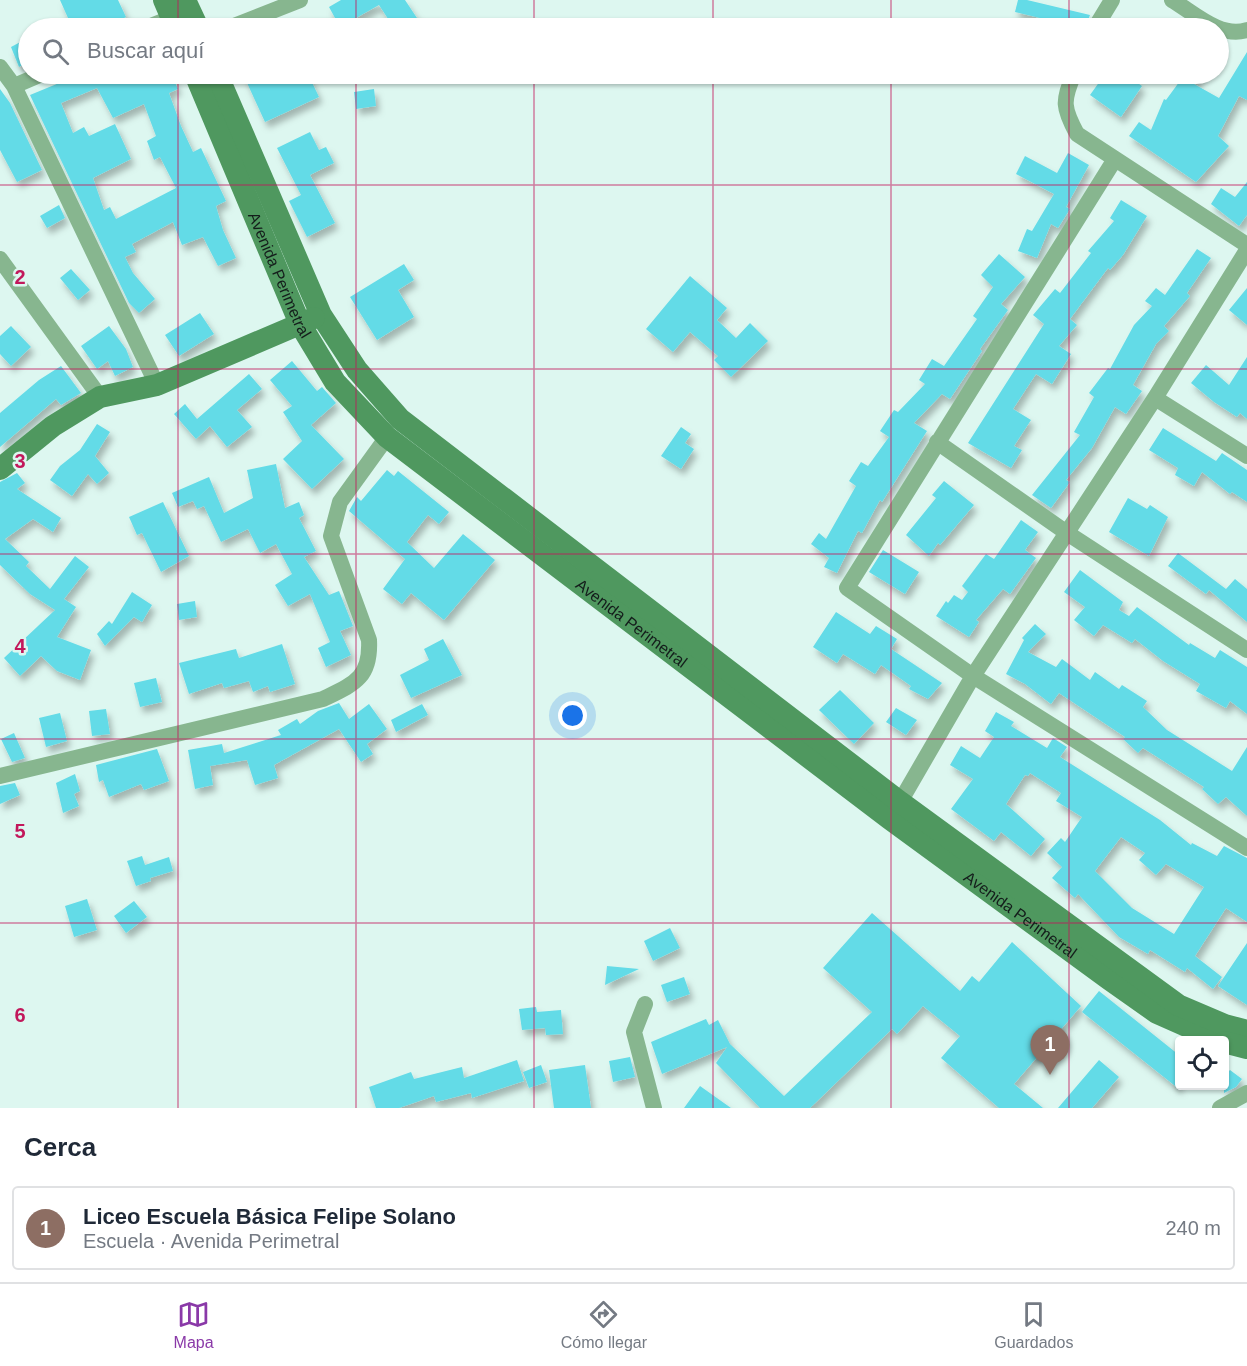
<!DOCTYPE html>
<html lang="es">
<head>
<meta charset="utf-8">
<style>
  :root { --surface:#fff; --page:#f6f6f7; --text:#1f2937; --muted:#747a83; --line:#e0e1e3; --accent:#8a39a8 }
  body { margin:0; font-family:Arial,sans-serif; background:var(--page); color:var(--text) }
  .controls { position:absolute; right:18px; bottom:18px; display:grid; overflow:hidden; border-radius:6px; box-shadow:0 2px 4px #0004 }
  .controls button { width:54px; height:54px; display:grid; place-items:center; padding:0; border:0; border-bottom:2px solid var(--line); background:var(--surface); color:var(--text); font:30px sans-serif }
  .you { position:absolute; left:573px; top:716px; width:21px; height:21px; margin:-15px; border:4px solid #fff; border-radius:50%; background:#1a73e8; box-shadow:0 0 0 9px #1a73e833 }
  .badge { display:grid; place-items:center; width:39px; height:39px; border-radius:50%; background:var(--accent); color:#fff; font-size:20px; font-weight:700 }
  .pin { position:absolute; translate:-50% -50px; filter:drop-shadow(0 2px 3px #0008) }
  .pin::after { content:''; position:absolute; top:32px; width:21px; height:18px; background:inherit; clip-path:polygon(0 0,100% 0,50% 100%) }
  .list { margin:0; padding:0; list-style:none }
  h2 { display:flex; justify-content:space-between; align-items:center; height:78px; margin:0; padding:0 24px; font-size:26px }
  h2 small { font-size:20px; font-weight:400; color:var(--muted) }
  .list li { display:grid; grid-template-columns:39px 1fr auto; gap:18px; align-items:center; box-sizing:border-box; height:84px; margin:0 12px 12px; padding:0 12px; border:2px solid var(--line); border-radius:6px }
  .list b { display:block; font-size:22px; white-space:nowrap }
  .list p { margin:0; font-size:20px; white-space:nowrap; color:var(--muted) }
  .list em { font-size:20px; font-style:normal; color:var(--muted) }
  .icon { flex:none; width:33px; height:33px; fill:none; stroke:currentColor; stroke-width:2; stroke-linecap:round; stroke-linejoin:round }
  .map { position:relative; flex:none; width:1247px; height:1108px; overflow:hidden }
  .search { position:absolute; background:var(--surface); box-shadow:0 2px 4px #0004; left:18px; right:18px; top:18px; height:66px; display:flex; align-items:center; gap:15px; box-sizing:border-box; padding:0 21px; border-radius:33px; color:var(--muted); font-size:22px }
  .sheet { height:174px; background:var(--surface) }
  nav { display:flex; justify-content:space-around; align-items:center; box-sizing:border-box; height:84px; border-top:2px solid var(--line); background:var(--surface); font-size:16px; color:var(--muted) }
  nav a { display:grid; justify-items:center; gap:3px }
  nav .on { color:var(--accent) }
  .map>svg:first-child { display:block }
</style>
</head>
<body>
<div class="map">
<svg width="1247" height="1108" viewBox="0 0 1247 1108">
  <defs>
    <filter id="shadow"><feDropShadow dx="3.5" dy="6" stdDeviation="3" flood-color="#0004"/></filter>
  </defs>
  <rect width="100%" height="100%" fill="#ddf7f0"/>
  <!-- building -->
  <path fill="#63dbe7" fill-rule="evenodd" filter="url(#shadow)" d="M60,0H118L126,17L103,28H47L68,18Z
    M341,0H405L417,18L400,28H394L379,5L340,27L329,7Z
    M1018,0H1027L1090,15L1085,28H1082L1015,12Z
    M28,38V62L19,67L11,47Z
    M1247,52V100L1239,96L1218,136L1229,146L1196,182L1129,136L1139,122L1151,130L1164,99L1166,100L1185,74H1203L1194,84L1219,98Z
    M81,74H171L178,89L169,93L181,126L193,152L201,148L226,201L216,206L223,230L236,258L218,266L203,237L182,245L173,222L132,244L136,252L125,257L133,273L155,299L139,313L129,303L30,95ZM97,88L113,118L144,104L156,136L147,141L154,160L160,157L176,188L116,219L110,207L104,210L93,178L131,159L115,124L89,136L84,127L73,133L61,103Z
    M243,74H308L319,97L265,122Z
    M1105,74H1125L1142,86L1121,117L1090,95Z
    M0,89L10,103L42,170L17,182L0,150Z
    M374,89L376,106L356,109L354,92Z
    M310,132L319,150L326,147L334,163L310,175L335,223L307,237L289,201L301,195L277,148Z
    M1068,153L1089,165L1066,207L1070,209L1058,228L1051,224L1037,258L1018,251L1027,229L1032,231L1054,194L1016,174L1025,156L1057,173Z
    M1247,182V215L1239,226L1211,204L1221,188L1235,197Z
    M1121,200L1147,216L1123,255L1110,270L1108,268L1070,319L1077,325L1059,346L1071,354L1052,384L1036,374L1013,409L1031,420L1014,446L1022,450L1011,468L968,443L1044,324L1033,315L1055,289L1060,293L1091,253L1088,251L1114,221L1110,218Z
    M59,205L65,218L47,228L40,216Z
    M1197,249L1211,258L1187,293L1190,296L1164,326L1169,331L1156,344L1133,385L1142,391L1126,414L1115,407L1092,448L1066,480L1070,482L1051,508L1032,495L1080,435L1074,432L1094,397L1089,393L1108,368L1110,369L1134,325L1152,306L1145,301L1156,288L1165,295Z
    M999,254L1025,277L1001,304L1008,310L980,349L982,351L950,399L942,394L914,423L927,431L882,502L880,500L862,533L858,531L837,573L824,567L829,558L811,544L819,533L826,539L856,486L849,481L861,462L868,466L889,437L880,431L894,410L898,412L925,384L919,380L932,359L944,366L977,319L973,316L993,287L981,275Z
    M404,264L414,280L398,290L414,317L377,340L350,297Z
    M71,269L90,290L78,300L60,278Z
    M690,276L727,308L717,320L736,338L750,323L768,341L731,377L714,360L718,356L690,332L673,352L646,329Z
    M1247,288V325L1229,310Z
    M200,313L214,334L179,356L165,335Z
    M11,326L31,347L11,366L0,354V336Z
    M109,326L126,349L133,367L115,376L108,361L97,369L81,346Z
    M1247,357V419L1240,413L1237,417L1214,402L1191,383L1206,365L1229,385Z
    M292,361L317,391L322,387L336,403L311,425L344,459L312,489L283,459L302,441L283,412L292,406L270,380Z
    M61,366L81,393L61,405L56,399L0,447V413L39,380Z
    M249,374L262,389L237,410L252,427L227,447L210,426L196,439L174,414L185,404L197,419Z
    M97,424L110,432L95,456L109,473L97,484L88,474L72,496L50,480L60,466L80,450Z
    M681,427L691,434L685,443L694,449L681,469L661,456Z
    M1163,428L1216,461L1222,453L1247,470V502L1232,492L1230,494L1202,472L1194,486L1175,475L1178,468L1149,450Z
    M276,464L285,508L299,502L304,515L299,518L316,551L304,557L329,595L339,591L353,626L340,631L351,655L326,667L318,648L330,642L310,594L288,606L275,585L292,574L276,544L260,553L248,529L221,542L204,506L197,509L193,501L178,507L172,493L209,477L224,513L253,498L247,470Z
    M387,470L394,476L398,471L449,512L439,524L428,515L407,542L434,568L463,534L495,560L444,620L411,593L402,604L383,589L405,559L349,511L357,497L361,501Z
    M17,473L25,483L17,489L61,518L53,532L33,519L5,539L29,562L26,566L50,589L75,556L89,567L64,599L76,607L57,637L91,650L80,680L57,671L41,656L20,676L4,658L55,610L30,594L0,565V482Z
    M944,481L974,505L940,545L938,543L929,556L906,535L936,498L932,495Z
    M1128,498L1147,509L1150,505L1168,517L1149,556L1109,532Z
    M163,502L189,556L161,572L142,533L137,535L129,517Z
    M1021,520L1038,532L1025,550L1036,558L1010,594L1003,589L976,620L979,622L969,637L936,616L946,601L948,603L954,595L962,600L968,592L962,586L986,554L994,559Z
    M883,550L919,572L905,594L869,572Z
    M1178,553L1226,589L1235,579L1247,589V622L1209,590L1206,594L1168,566Z
    M1080,570L1123,602L1119,610L1129,616L1137,607L1189,645L1190,643L1215,658L1220,650L1247,667V714L1230,701L1226,708L1196,691L1200,684L1163,661L1135,639L1132,643L1103,625L1094,636L1074,620L1085,607L1064,592Z
    M132,592L152,605L142,622L134,617L105,646L97,634L109,621L112,624Z
    M195,601L197,617L179,620L177,604Z
    M836,612L870,634L876,626L897,639L891,649L942,683L928,699L909,689L911,686L881,665L875,674L843,654L837,663L813,647Z
    M1035,624L1046,634L1028,652L1056,667L1062,659L1090,680L1095,672L1119,689L1122,685L1147,701L1143,707L1167,730L1232,771L1247,747V816L1226,797L1218,804L1202,789L1204,787L1143,748L1138,753L1123,739L1125,737L1059,693L1051,704L1025,684L1006,674L1024,640L1022,638Z
    M443,639L462,675L411,698L400,675L429,660L424,649Z
    M282,644L295,684L270,692L268,686L253,692L249,681L224,688L222,683L189,694L179,663L236,649L239,658Z
    M156,678L162,702L140,707L134,683Z
    M840,690L874,723L854,744L819,710Z
    M339,703L349,719L369,704L387,729L367,744L373,754L361,762L339,729L274,765L278,778L255,785L247,760L210,766L213,785L195,789L188,750L222,744L224,753L281,735L278,730L297,719L300,724L318,711Z
    M422,704L428,715L396,732L391,720Z
    M896,708L917,720L906,735L886,722Z
    M106,709L110,734L92,736L89,711Z
    M996,712L1014,722L1011,726L1047,748L1053,738L1067,747L1060,757L1160,820L1191,845L1192,843L1217,856L1224,846L1247,858V922L1226,908L1195,956L1222,977L1213,989L1187,968L1185,972L1150,950L1148,954L1119,937L1078,894L1075,898L1052,878L1062,867L1047,853L1061,838L1065,842L1082,817L1056,801L1061,793L1030,773L1028,776L1025,775L1006,804L1045,839L1031,856L1001,832L994,841L951,809L973,779L950,765L961,746L980,758L994,737L985,731ZM1121,837L1145,853L1139,860L1156,875L1166,864L1204,887L1174,934L1132,908L1095,871Z
    M60,713L67,741L46,747L39,718Z
    M14,733L25,758L12,762L1,739Z
    M157,749L169,781L144,790L141,784L109,797L103,780L99,782L96,765Z
    M75,774L80,791L74,794L79,806L63,813L56,783Z
    M15,783L20,795L0,804V786Z
    M142,856L145,865L169,857L173,871L150,878L151,881L136,886L127,861Z
    M87,899L97,930L74,937L65,906Z
    M134,901L147,917L126,933L114,916Z
    M872,913L960,991L972,976L979,982L1012,942L1081,1006L1014,1084L1043,1108H999L941,1058L960,1036L923,1006L897,1034L892,1029L810,1108H760L716,1063L727,1047L662,1074L651,1042L706,1019L709,1025L718,1020L730,1044L784,1096L872,1012L823,968Z
    M670,928L680,948L653,961L644,941Z
    M1247,943V1005L1218,986Z
    M607,966L639,969L605,985Z
    M684,977L690,994L667,1002L661,985Z
    M1099,991L1179,1055V1089L1082,1012Z
    M536,1007L537,1012L561,1010L563,1034L546,1035L545,1028L522,1030L519,1009Z
    M630,1057L635,1077L613,1082L609,1061Z
    M517,1060L524,1081L472,1098L471,1093L436,1102L434,1096L399,1108H376L369,1087L411,1072L414,1079L462,1067L464,1078Z
    M1099,1060L1119,1077L1092,1108H1058Z
    M541,1065L547,1082L529,1088L523,1072Z
    M585,1065L591,1108H554L549,1070Z
    M1230,1070L1242,1079L1236,1087L1224,1093V1076Z
    M700,1086L731,1108H684Z"/>
  <g fill="none" stroke-linecap="round" stroke-linejoin="round">
    <!-- street -->
    <path stroke="#87b68f" stroke-width="16" d="M1172,0C1194,13 1221,39 1247,30
      M146,28L181,14
      M229,28L300,0
      M1095,28L1112,0
      M0,67L14,86L157,385
      M1074,74C1062,101 1063,108 1077,134L1247,245
      M14,86L42,74
      M1115,159L847,588L973,676L1247,848
      M0,259L100,397
      M1155,398L1247,456
      M937,442L1067,533L1247,650
      M0,776L323,699C354,684 371,678 369,640L331,536L340,502L387,437
      M900,802L973,676L1155,398L1247,250
      M645,1004L634,1032L654,1108
      M1220,1108L1247,1093"/>
    <!-- secondary -->
    <g stroke="#4f985f" stroke-width="22">
      <path d="M164,0L176,28"/>
      <path d="M185,0L198,28"/>
      <path id="s1" d="M195,74L300,324L335,382L387,437L890,819L1109,979L1157,1013L1218,1040"/>
      <path d="M217,74L321,315L357,370L400,419L900,802L1178,1005L1225,1025L1247,1031"/>
      <path d="M0,469L53,426L100,397L157,385L314,318"/>
      <path d="M1224,1042L1247,1048"/>
    </g>
  </g>
  <!-- grid -->
  <path fill="none" stroke="#c2185b" stroke-width="1.5" stroke-opacity="0.55" d="M178,0V28M356,0V28M534,0V28M713,0V28M891,0V28M1069,0V28M178,74V1108M356,74V1108M534,74V1108M713,74V1108M891,74V1108M1069,74V1108M0,185H1247M0,369H1247M0,554H1247M0,739H1247M0,923H1247"/>
  <g text-anchor="middle" stroke-width="5" stroke-linejoin="round" paint-order="stroke">
    <!-- street labels -->
    <g font-size="16" fill="#141d1b" stroke="#ddf7f0">
      <text dy="6" stroke="none"><textPath href="#s1" startOffset="218">Avenida Perimetral</textPath></text>
      <text dy="6" stroke="none"><textPath href="#s1" startOffset="722">Avenida Perimetral</textPath></text>
      <text dy="6" stroke="none"><textPath href="#s1" startOffset="1208">Avenida Perimetral</textPath></text>
    </g>
  </g>
  <g font-size="20" text-anchor="middle" font-weight="bold" fill="#c2185b" stroke="#ddf7f0" stroke-width="5" stroke-linejoin="round" paint-order="stroke">
    <text x="20" y="284">2</text>
    <text x="20" y="468">3</text>
    <text x="20" y="653">4</text>
    <text x="20" y="838">5</text>
    <text x="20" y="1022">6</text>
  </g>
</svg>
<div class="controls">
<button><svg class="icon" aria-label="locate" viewBox="0 0 24 24"><circle cx="12" cy="12" r="6"/><path d="M12 2v4M12 18v4M2 12h4M18 12h4"/></svg></button>
</div>
<div class="you"></div>
<div class="pin badge" style="left:1050px;top:1075px;background:#8d6e63">1</div>
<div class="search"><svg class="icon" aria-label="search" viewBox="0 0 24 24"><circle cx="10" cy="10" r="6"/><path d="M15 15l6 6"/></svg>Buscar aquí</div>
</div>
<section class="sheet">
<h2>Cerca<small></small></h2>
<ul class="list">
<li><span class="badge" style="background:#8d6e63">1</span><div><b>Liceo Escuela Básica Felipe Solano</b><p>Escuela · Avenida Perimetral</p></div><em>240 m</em></li>
</ul>
</section>
<nav>
<a class="on"><svg class="icon" aria-label="map" viewBox="0 0 24 24"><path d="M3 6l6-2 6 2 6-2v14l-6 2-6-2-6 2zM9 4v14M15 6v14"/></svg>Mapa</a>
<a><svg class="icon" aria-label="directions" viewBox="0 0 24 24"><path d="M12 3l9 9-9 9-9-9zM9 14v-3h6M13 9l2 2-2 2"/></svg>Cómo llegar</a>
<a><svg class="icon" aria-label="saved" viewBox="0 0 24 24"><path d="M7 4h10v16l-5-4-5 4z"/></svg>Guardados</a>
</nav>
</body>
</html>
